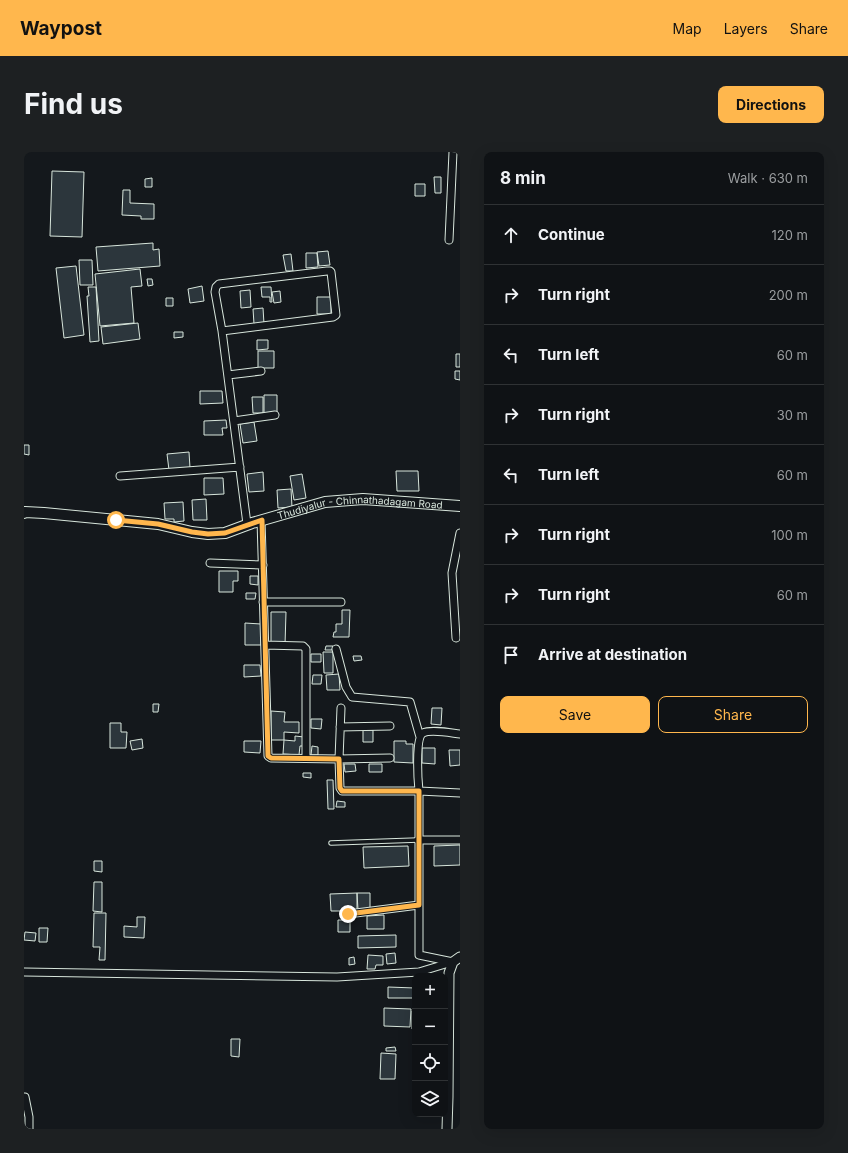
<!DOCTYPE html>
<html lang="en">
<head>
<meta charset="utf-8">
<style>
  :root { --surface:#0f1215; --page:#1d2022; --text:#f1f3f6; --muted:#9b9ea0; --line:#2f3234; --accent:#ffb74d }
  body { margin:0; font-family:Inter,sans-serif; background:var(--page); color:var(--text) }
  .controls { position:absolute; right:12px; bottom:12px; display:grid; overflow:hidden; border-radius:8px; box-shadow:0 4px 16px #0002 }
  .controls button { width:36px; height:36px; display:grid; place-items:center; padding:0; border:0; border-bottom:1px solid var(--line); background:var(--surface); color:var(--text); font:20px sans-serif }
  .stop { position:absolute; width:12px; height:12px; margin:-9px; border:3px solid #ffb74d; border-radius:50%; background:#fff }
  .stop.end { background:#ffb74d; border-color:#fff; box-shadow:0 1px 4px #0008 }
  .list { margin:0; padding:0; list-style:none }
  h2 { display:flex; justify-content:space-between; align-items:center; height:52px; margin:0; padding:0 16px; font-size:17px }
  h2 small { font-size:13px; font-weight:400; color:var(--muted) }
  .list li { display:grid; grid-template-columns:26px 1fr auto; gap:12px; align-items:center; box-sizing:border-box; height:60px; padding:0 16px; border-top:1px solid var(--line) }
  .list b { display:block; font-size:15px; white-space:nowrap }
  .list em { font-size:13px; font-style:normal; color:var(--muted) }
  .actions { display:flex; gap:8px; padding:12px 16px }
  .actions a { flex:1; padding:9px 0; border:1px solid var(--accent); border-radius:8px; text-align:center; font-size:14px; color:var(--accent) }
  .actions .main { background:var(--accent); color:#111 }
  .icon { flex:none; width:22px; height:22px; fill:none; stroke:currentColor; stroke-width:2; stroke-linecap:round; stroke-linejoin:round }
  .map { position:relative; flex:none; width:436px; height:977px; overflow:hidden; border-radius:8px }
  header { display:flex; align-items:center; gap:24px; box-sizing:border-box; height:56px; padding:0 20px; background:var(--accent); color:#111 }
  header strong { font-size:19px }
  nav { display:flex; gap:22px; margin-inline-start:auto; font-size:14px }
  .intro { display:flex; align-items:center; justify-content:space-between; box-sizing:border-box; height:96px; padding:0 24px }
  h1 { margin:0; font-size:28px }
  .button { padding:10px 18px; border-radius:8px; background:var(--accent); color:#111; font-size:14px; font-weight:700 }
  main { display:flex; gap:24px; padding:0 24px }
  aside { flex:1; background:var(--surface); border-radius:8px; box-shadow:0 4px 16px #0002 }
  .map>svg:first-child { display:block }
</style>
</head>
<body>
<header>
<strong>Waypost</strong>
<nav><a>Map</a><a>Layers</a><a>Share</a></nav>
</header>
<div class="intro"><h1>Find us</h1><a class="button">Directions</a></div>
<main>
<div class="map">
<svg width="436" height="977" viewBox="0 0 436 977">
  <rect width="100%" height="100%" fill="#14181c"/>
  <!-- building -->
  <path fill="#2c363c" stroke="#d8e6dc" d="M28,19L60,20L58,85L26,84Z
    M410,25H417V41H411Z
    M128,26V35H121V27Z
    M391,32H401V44H391Z
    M99,38H106V51L130,52V67H117V64L98,63Z
    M129,91V98L135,97L136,114L74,119L72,95Z
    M304,99L306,113L295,114L293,100Z
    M282,101H293L294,115L282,116Z
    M267,102L269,119H262L259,103Z
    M55,108H68L69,133H56Z
    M52,114L60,183L40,186L32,116Z
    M116,117L118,134L107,135L110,171L76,174L71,122Z
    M123,127H128L129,133L124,134Z
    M178,134L180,149L166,151L164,137Z
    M64,135H72L75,189L66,190L63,144H65Z
    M237,135H247L248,150H246V145H238Z
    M226,138L227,155L217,156L216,139Z
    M256,139L257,150L250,151L248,140Z
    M293,145H307V162H293Z
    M142,146H149V154H142Z
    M239,156L240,172H230L229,157Z
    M114,171L116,187L79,192L77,175Z
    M150,180H159V185L150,186Z
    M233,188H244V197L233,198Z
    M234,199H250V216H234Z
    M432,202H436V215H432Z
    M431,219H436V228L431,227Z
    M176,239H198L199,251L176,252Z
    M240,243H253V260L240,261Z
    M228,245H239V261H229Z
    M202,268L203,276H198L199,283H180V269Z
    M230,270L233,289L219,291L216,272Z
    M0,293H5V303L0,302Z
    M165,300L166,316L145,318L143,302Z
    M372,319H394L395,339H373Z
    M239,320L240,339L225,340L223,322Z
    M278,322L282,346L270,348L266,324Z
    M180,326H199L200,342L180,343Z
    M267,337L268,355L254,356L253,338Z
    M182,347L183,368H169L168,348Z
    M159,350L160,369L150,370V367H141L140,351Z
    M195,419H214V429H209V440H195Z
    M226,424H234V433L226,432Z
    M222,441H232L231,447H222Z
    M318,458H326L325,485H309L310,480H312V472H318Z
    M247,460H262L261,493H247Z
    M221,471L237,472V493H221Z
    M302,494H309L308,498H301Z
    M299,500H309V521H300Z
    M287,502H297V510H287Z
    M329,504H337L338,508L330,509Z
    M220,513H236L237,524L220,525Z
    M315,522L316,538H303L302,523Z
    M289,523H298L297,532H288Z
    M129,552H135L134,560H129Z
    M408,556H418L417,573L407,572Z
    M247,559L261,560L260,570H275V581L260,580V588H247Z
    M287,567H298L297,577L287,576Z
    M86,571H97V580H103L102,596H86Z
    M339,578H349V590H339Z
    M271,584L280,585V594H276L275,603L259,602L260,588L271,589Z
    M118,587L119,596L108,598L106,589Z
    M220,589H237L236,601L220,600Z
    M370,589H382V592H389V611L370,610Z
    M288,594L294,595V603H287Z
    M398,596H411V612L398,611Z
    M425,598H436V613L426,614Z
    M320,612H331L332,619L321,620Z
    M345,612H358V620H345Z
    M279,621H287V626L279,625Z
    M303,628H309L310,657H304Z
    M313,649L321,650V655H312Z
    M436,693V713L410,714V694Z
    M384,694L385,714L340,716L339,695Z
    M70,709H78V720L70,719Z
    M70,730H78V760L69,759Z
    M333,741H346V758H334Z
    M333,741V759H307L306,742Z
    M70,761H82L81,808H75L76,795H69Z
    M360,763V777H343V764Z
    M113,765H121L120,786L100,785V774L113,775Z
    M314,768H326V780H314Z
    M15,776H24L23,790H15Z
    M1,780L12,781L11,789L0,788Z
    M372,783V795L334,796V784Z
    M371,801L372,811L363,812L362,802Z
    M344,803L359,804V813H352L351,817H343Z
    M330,805L331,812L325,813V806Z
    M364,835L391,836V846H364Z
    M360,856L387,857L386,875L360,874Z
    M388,859H391V877H388Z
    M207,887H216L215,905L207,904Z
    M371,895L372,899H362V896Z
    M357,901L372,902L371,927H356Z"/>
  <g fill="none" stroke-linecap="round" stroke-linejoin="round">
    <!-- service casing -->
    <g stroke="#d8e6dc" stroke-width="5.5">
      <path id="service" d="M307,691L394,688"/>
    </g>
    <!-- minor casing -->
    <g stroke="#d8e6dc" stroke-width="9">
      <path id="minor" d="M425,88L429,0
        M198,179L309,165L312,163L307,120L306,119H303L195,132L192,135L191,140L198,179L223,372
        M204,223L237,219
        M210,269L251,263
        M96,324L216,315
        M237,368L244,604L247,606L315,607L316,636L318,639H395V803L429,810
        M186,411L239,413
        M239,450H317
        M432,486L428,421L436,381
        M241,493L279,494L282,497V606
        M312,497L322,535L328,545L386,550L396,585
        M317,556L315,607L366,606
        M316,575L366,574
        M436,582C427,581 407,577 399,581C391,586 394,629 395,639L436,641
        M394,688H436
        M324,762L395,753
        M0,820L313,825L395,820L428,810
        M0,945H1L5,965V977"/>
    </g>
    <!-- tertiary casing -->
    <g stroke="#d8e6dc" stroke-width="11">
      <path id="tertiary" d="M423,977L424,945L425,821L429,810L436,805"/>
    </g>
    <!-- secondary casing -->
    <g stroke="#d8e6dc" stroke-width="12">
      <g id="secondary">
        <path id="s1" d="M0,361L1,360L20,361L134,372L168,380L184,382L201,381L228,371L301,350L339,347L436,354"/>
      </g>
    </g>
    <!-- service -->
    <use href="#service" stroke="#14181c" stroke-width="3.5"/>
    <!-- minor -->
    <use href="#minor" stroke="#14181c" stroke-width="7"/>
    <!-- tertiary -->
    <use href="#tertiary" stroke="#14181c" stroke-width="9"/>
    <!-- secondary -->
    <use href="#secondary" stroke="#14181c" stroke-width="10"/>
  </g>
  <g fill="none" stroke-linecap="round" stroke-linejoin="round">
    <!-- route -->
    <path stroke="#ffb74d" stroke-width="5" d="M92,368L134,372L168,380L184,382L201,381L238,368L244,604L247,606L315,607L316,636L318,639H395V753L324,762"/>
  </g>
  <g text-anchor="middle" stroke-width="3" stroke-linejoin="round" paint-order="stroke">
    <!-- street labels -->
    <g font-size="10" fill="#d8e6dc" stroke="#14181c">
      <text dy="4" stroke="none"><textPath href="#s1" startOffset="342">Thudiyalur - Chinnathadagam Road</textPath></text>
    </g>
  </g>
</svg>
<div class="controls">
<button>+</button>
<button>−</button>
<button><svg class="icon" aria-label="locate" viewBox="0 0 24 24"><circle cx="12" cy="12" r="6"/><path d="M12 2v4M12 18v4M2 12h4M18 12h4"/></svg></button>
<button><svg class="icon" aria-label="layers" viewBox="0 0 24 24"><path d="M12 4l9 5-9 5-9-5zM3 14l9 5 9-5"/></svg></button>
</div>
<div class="stop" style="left:92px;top:368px"></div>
<div class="stop end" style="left:324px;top:762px"></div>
</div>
<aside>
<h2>8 min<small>Walk · 630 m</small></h2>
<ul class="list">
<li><svg class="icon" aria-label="ahead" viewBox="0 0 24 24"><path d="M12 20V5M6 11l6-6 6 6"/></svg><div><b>Continue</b></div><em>120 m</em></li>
<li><svg class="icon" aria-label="right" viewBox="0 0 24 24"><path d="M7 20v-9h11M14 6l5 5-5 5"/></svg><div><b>Turn right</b></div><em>200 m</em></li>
<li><svg class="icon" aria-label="left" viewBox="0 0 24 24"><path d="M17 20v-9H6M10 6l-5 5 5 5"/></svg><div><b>Turn left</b></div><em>60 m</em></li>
<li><svg class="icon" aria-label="right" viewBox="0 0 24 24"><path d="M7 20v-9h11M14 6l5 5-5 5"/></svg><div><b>Turn right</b></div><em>30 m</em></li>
<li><svg class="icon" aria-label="left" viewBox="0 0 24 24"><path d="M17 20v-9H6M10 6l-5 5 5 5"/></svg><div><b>Turn left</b></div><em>60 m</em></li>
<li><svg class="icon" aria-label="right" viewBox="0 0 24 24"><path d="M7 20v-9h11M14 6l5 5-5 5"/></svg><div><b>Turn right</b></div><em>100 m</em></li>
<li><svg class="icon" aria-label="right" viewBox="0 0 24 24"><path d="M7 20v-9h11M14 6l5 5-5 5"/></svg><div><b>Turn right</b></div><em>60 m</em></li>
<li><svg class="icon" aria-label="arrive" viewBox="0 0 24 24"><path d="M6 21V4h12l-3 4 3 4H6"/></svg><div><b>Arrive at destination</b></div></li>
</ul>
<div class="actions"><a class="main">Save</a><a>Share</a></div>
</aside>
</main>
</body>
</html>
